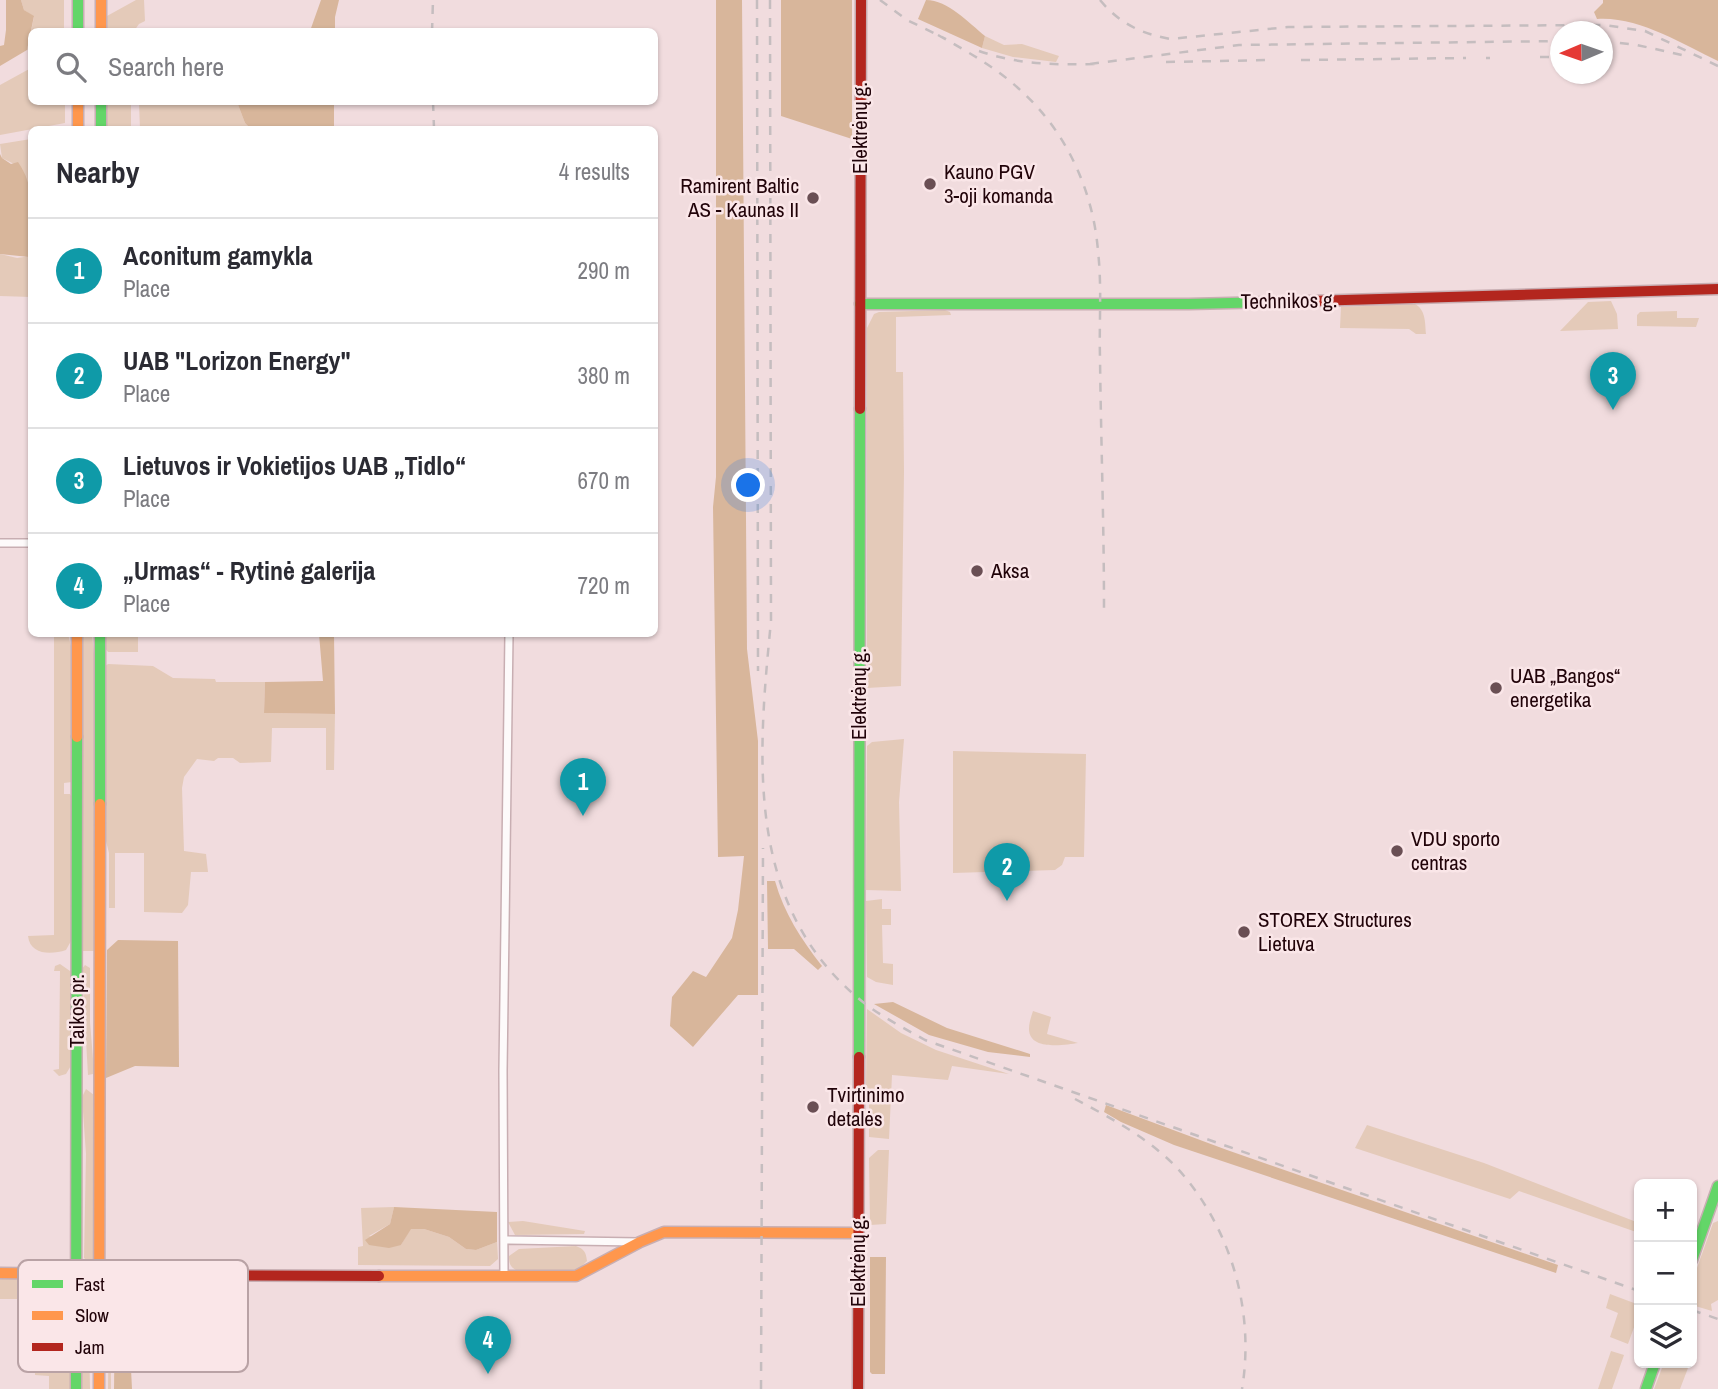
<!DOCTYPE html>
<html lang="en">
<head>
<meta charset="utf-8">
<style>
  :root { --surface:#fff; --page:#f2f2f3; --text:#2b2b33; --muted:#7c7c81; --line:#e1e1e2; --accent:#d93025 }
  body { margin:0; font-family:"Archivo Narrow",sans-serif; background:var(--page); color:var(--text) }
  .controls { position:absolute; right:21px; bottom:21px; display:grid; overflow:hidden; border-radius:10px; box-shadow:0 2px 5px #0004 }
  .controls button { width:63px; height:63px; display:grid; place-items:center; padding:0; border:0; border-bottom:2px solid var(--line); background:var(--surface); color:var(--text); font:35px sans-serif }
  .compass { position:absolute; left:1550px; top:21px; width:63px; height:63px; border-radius:50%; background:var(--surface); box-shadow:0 2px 5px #0004; rotate:268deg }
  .you { position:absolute; left:749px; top:486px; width:24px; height:24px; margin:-18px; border:5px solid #fff; border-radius:50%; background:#1a73e8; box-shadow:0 0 0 10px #1a73e833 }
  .badge { display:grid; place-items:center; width:46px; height:46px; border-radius:50%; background:var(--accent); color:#fff; font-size:23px; font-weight:700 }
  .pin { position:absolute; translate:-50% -58px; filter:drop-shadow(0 2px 4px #0008) }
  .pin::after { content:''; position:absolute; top:37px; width:24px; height:21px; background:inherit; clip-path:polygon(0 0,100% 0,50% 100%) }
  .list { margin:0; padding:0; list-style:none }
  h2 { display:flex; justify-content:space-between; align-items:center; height:91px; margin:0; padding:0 28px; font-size:30px }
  h2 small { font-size:23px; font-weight:400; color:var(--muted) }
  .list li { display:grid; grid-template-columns:46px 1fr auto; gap:21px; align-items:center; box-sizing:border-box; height:105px; padding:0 28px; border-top:2px solid var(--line) }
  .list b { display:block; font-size:26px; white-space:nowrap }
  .list p { margin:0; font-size:23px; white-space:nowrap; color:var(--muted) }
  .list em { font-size:23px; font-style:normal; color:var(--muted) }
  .icon { flex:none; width:38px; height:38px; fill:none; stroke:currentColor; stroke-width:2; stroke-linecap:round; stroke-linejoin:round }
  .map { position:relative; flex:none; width:1718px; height:1389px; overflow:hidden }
  .search { position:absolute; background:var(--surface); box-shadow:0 2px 5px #0004; left:28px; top:28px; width:630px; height:77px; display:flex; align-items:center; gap:18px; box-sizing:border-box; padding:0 24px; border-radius:10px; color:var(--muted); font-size:26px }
  .panel { position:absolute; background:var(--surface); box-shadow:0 2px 5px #0004; left:28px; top:126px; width:630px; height:511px; border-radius:10px }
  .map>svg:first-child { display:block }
</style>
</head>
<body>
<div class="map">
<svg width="1718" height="1389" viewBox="0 0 1718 1389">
  <rect width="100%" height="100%" fill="#f1dcde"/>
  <!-- green -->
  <path fill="#e4cab9" d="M21,0H64V28L58,31L32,32L31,48L27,50L34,17L24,10Z
    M136,0H144L145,21L139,24L134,31H107V16Z
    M985,36L1004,45L1022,44L1059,56L1056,62L1013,57L982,48Z
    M31,68L32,102H65V123L0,135V85Z
    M107,102H131V129H107Z
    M139,102H237L245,123L251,129H140Z
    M31,139V196L22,168L2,158L0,144Z
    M0,254L17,258L31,256V297L0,296Z
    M1611,301L1617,314L1618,329L1560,331L1588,302Z
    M1415,304C1426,310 1425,323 1426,334H1416L1409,329L1340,328L1341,307Z
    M945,310L950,312L951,315L896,317V372H903L904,472L901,686L867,688V328L874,314L879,312Z
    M1677,311V318H1699L1696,327L1637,326V315L1640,312Z
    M54,634H68L72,650V782L64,783V794H70L72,798L71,941L66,950C51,955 30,955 28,936L54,935Z
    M82,634H92L95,664L94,951H82Z
    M105,634H138V652H108L105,648Z
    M108,664L153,666L173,678L215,679L216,682H265L264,713L335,714L334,770H326V728H272L271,762L240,763L233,758H218L214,761L197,759L184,777L182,788L184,851L206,854L208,872H191L188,905L182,913L144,912V853H115V908H109V853L106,841L104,667Z
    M904,739L899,802L901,891L866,890L867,746L872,742Z
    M953,751L1086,754L1084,857H1065L1062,865L1055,870L953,873Z
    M882,899V909H891V925H882L883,963L893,964V985L876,982L867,977L866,901Z
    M60,964L70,971L72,978V1064L66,1074L59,1076L53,1070L59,1069L60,971H54L55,966Z
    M85,965L90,968V1022L94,1071L93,1074L88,1075L82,969Z
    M867,1009L901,1033L936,1050L1009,1074L952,1066L948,1080L892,1075L889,1139L869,1137V1093L866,1085Z
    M1033,1011L1051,1017L1047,1034L1078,1043C1065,1045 1029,1051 1029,1029C1029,1023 1031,1017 1033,1011Z
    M86,1089L94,1095V1261L91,1264L84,1258L86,1154L82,1097Z
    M1367,1125L1484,1163L1639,1223V1233L1519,1191L1510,1199L1355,1148Z
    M878,1150H889L886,1224L870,1225L869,1158Z
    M394,1207L390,1224L369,1236L401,1245L410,1229H424L449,1237L466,1249L476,1250L497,1242L498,1259L490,1266L358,1265V1247L363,1246L361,1208Z
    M523,1221L585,1231L584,1234L515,1235L508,1222Z
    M1718,1221V1300L1711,1304L1712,1311L1692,1305V1282L1713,1223Z
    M576,1246C584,1249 586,1252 587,1261L578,1270H516C510,1267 509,1263 509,1256L519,1249Z
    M0,1279C20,1279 53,1272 65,1290L71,1389H49V1376L35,1375L34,1299H0Z
    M220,1280L224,1281V1297L141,1302V1333C109,1340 111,1361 111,1389H108L109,1311L110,1299L121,1284Z
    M85,1291L88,1294L90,1389H81V1296Z
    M1610,1294L1634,1303L1639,1298V1319H1637L1628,1344L1610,1337L1618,1313L1606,1308Z
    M1611,1351L1624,1355L1612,1389H1598Z
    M1671,1364L1688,1368L1680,1389H1654L1662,1368Z"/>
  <!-- forest -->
  <path fill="#d8b69b" d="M6,0H21L24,10L34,16L27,50L0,66V46L4,45L6,30Z
    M321,0H339L335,17V31H310Z
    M716,0H742L747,649L758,741V995H738L693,1047L670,1026L672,997L693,971L706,977L732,938L738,910L744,856L718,857L713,507L716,477Z
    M781,0H852V139L781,116Z
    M926,0C948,0 969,23 985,36L982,48L918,19Z
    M1603,0H1718V61C1682,44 1638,16 1597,19L1594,12L1603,3Z
    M237,102H334V129H251L245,123Z
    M0,154L2,158L11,164L18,162C37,188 32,225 32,256L29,257L0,254Z
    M319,634H334L335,714L264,713L265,682L323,681Z
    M767,881H775C784,913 801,939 822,966L818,970L794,949H768Z
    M118,940L178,941L179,1067L135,1066L106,1078L107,950Z
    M893,1002L947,1028L1030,1054V1057L988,1052L929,1035L874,1004Z
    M1106,1105L1227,1150L1558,1265L1556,1273L1174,1145L1121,1122L1104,1112Z
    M394,1207L497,1212V1242L476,1250L466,1249L449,1237L424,1229H411L401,1245L389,1248L369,1245L365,1240L390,1224Z
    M870,1257H886L885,1374H872L870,1372Z
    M128,1345L130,1349L132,1389H114C115,1374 111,1352 128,1345Z"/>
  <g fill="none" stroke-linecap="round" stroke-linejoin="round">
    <!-- street casing -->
    <g stroke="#c8aeb2" stroke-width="10">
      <path id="street" d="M0,543H32
        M504,1240L639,1242
        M504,1276L503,1071L509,634"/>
    </g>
    <!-- fast casing -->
    <g stroke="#c8aeb2" stroke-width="13">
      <path id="fast" d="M78,0V32
        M101,102V130
        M860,304H1189L1276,302
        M100,804V634
        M859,1057L860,409
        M1692,1260L1718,1186
        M76,1389L77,737
        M1646,1389L1655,1363"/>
    </g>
    <!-- slow casing -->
    <g stroke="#c8aeb2" stroke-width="13">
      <path id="slow" d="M101,0V32
        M78,102V130
        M77,737V634
        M0,1273L75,1274
        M379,1276H576L640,1242L664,1232L858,1233
        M99,1389L100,804"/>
    </g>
    <!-- jam casing -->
    <g stroke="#c8aeb2" stroke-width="13">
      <path id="jam" d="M1276,302L1718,289
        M860,409L861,0
        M99,1275L379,1276
        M858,1389L859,1057"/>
    </g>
    <!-- street -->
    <use href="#street" stroke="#fdfafa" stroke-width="7"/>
    <!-- fast -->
    <use href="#fast" stroke="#63d668" stroke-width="10"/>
    <!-- slow -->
    <use href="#slow" stroke="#ff974d" stroke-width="10"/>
    <!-- jam -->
    <use href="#jam" stroke="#b3261e" stroke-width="10"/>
    <!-- rail -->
    <path stroke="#c5bdbf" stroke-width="2.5" stroke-dasharray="9 9" stroke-linecap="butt" d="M757,0L758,671
      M770,0L771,621C758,754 744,902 858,998C878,1015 902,1027 925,1040L1639,1291
      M880,0L907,20L946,39
      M1100,0C1119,23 1141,34 1171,39L1288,27L1604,25L1645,31L1718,66
      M432,32L433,0
      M938,35C966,51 994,66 1018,88C1065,129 1093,189 1098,251C1102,287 1099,322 1100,358C1101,442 1104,525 1104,609
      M1602,41L1637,45L1682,55
      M979,51C1019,65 1057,65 1099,64
      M1540,57H1560
      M1486,58H1490
      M1602,58H1609
      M1301,60L1466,58
      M1166,62L1271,60
      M1090,64L1239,45L1560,41
      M433,102L434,128
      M1075,1099C1111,1118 1150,1139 1178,1169C1231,1228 1255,1311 1242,1389
      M1692,1310L1718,1319
      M761,1389L763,848"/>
  </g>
  <!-- markers -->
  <g fill="#6a4f54" stroke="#fae6e8" stroke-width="2.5">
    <circle cx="930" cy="184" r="7"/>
    <circle cx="813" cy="198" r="7"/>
    <circle cx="977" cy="571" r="7"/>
    <circle cx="1496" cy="688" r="7"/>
    <circle cx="1397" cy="851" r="7"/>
    <circle cx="1244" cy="932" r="7"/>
    <circle cx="813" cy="1107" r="7"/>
  </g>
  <g text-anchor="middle" stroke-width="5" stroke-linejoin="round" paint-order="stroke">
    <!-- street labels -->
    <g font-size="21" fill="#210309" stroke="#fae6e8">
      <text transform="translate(860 128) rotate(-90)" y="7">Elektrėnų g.</text>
      <text transform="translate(1289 301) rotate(-1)" y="7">Technikos g.</text>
      <text transform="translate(859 694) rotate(-90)" y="7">Elektrėnų g.</text>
      <text transform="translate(77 1011) rotate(-90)" y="7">Taikos pr.</text>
      <text transform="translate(858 1261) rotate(-90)" y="7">Elektrėnų g.</text>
    </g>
    <!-- poi labels -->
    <g font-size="21" fill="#210309" stroke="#fae6e8" text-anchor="start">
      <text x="944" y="179">Kauno PGV<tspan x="944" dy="24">3-oji komanda</tspan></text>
      <text x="799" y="193" text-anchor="end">Ramirent Baltic<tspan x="799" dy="24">AS - Kaunas II</tspan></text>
      <text x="991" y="578">Aksa</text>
      <text x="1510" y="683">UAB „Bangos“<tspan x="1510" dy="24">energetika</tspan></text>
      <text x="1411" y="846">VDU sporto<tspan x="1411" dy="24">centras</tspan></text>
      <text x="1258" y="927">STOREX Structures<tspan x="1258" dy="24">Lietuva</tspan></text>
      <text x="827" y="1102">Tvirtinimo<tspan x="827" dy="24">detalės</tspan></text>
    </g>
  </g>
  <!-- legend -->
  <rect x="18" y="1260" width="230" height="112" rx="10" fill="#fae6e8" stroke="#b9a2a5" stroke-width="2"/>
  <rect x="32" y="1280" width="31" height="8" fill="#63d668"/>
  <rect x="32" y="1311" width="31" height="9" fill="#ff974d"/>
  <rect x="32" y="1343" width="31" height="8" fill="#b3261e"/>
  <g font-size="19" fill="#210309">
    <text x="75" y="1291">Fast</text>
    <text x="75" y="1322">Slow</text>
    <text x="75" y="1354">Jam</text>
  </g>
</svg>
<div class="controls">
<button>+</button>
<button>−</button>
<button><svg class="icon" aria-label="layers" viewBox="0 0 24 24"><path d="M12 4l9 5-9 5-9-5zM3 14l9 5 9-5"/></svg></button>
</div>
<svg class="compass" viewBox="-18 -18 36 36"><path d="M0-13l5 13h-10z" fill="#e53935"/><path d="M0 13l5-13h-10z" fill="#7c7c81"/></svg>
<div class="you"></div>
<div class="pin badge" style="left:583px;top:816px;background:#0f9aa8">1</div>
<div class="pin badge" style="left:1007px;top:901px;background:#0f9aa8">2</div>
<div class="pin badge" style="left:1613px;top:410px;background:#0f9aa8">3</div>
<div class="pin badge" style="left:488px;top:1374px;background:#0f9aa8">4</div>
<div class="search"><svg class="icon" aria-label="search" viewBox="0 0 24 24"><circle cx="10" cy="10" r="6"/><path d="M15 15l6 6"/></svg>Search here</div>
<section class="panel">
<h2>Nearby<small>4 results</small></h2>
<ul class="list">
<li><span class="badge" style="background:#0f9aa8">1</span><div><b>Aconitum gamykla</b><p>Place</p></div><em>290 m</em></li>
<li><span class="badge" style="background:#0f9aa8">2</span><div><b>UAB &quot;Lorizon Energy&quot;</b><p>Place</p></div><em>380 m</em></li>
<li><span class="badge" style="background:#0f9aa8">3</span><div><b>Lietuvos ir Vokietijos UAB „Tidlo“</b><p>Place</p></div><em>670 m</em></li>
<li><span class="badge" style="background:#0f9aa8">4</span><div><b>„Urmas“ - Rytinė galerija</b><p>Place</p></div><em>720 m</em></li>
</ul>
</section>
</div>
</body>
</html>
